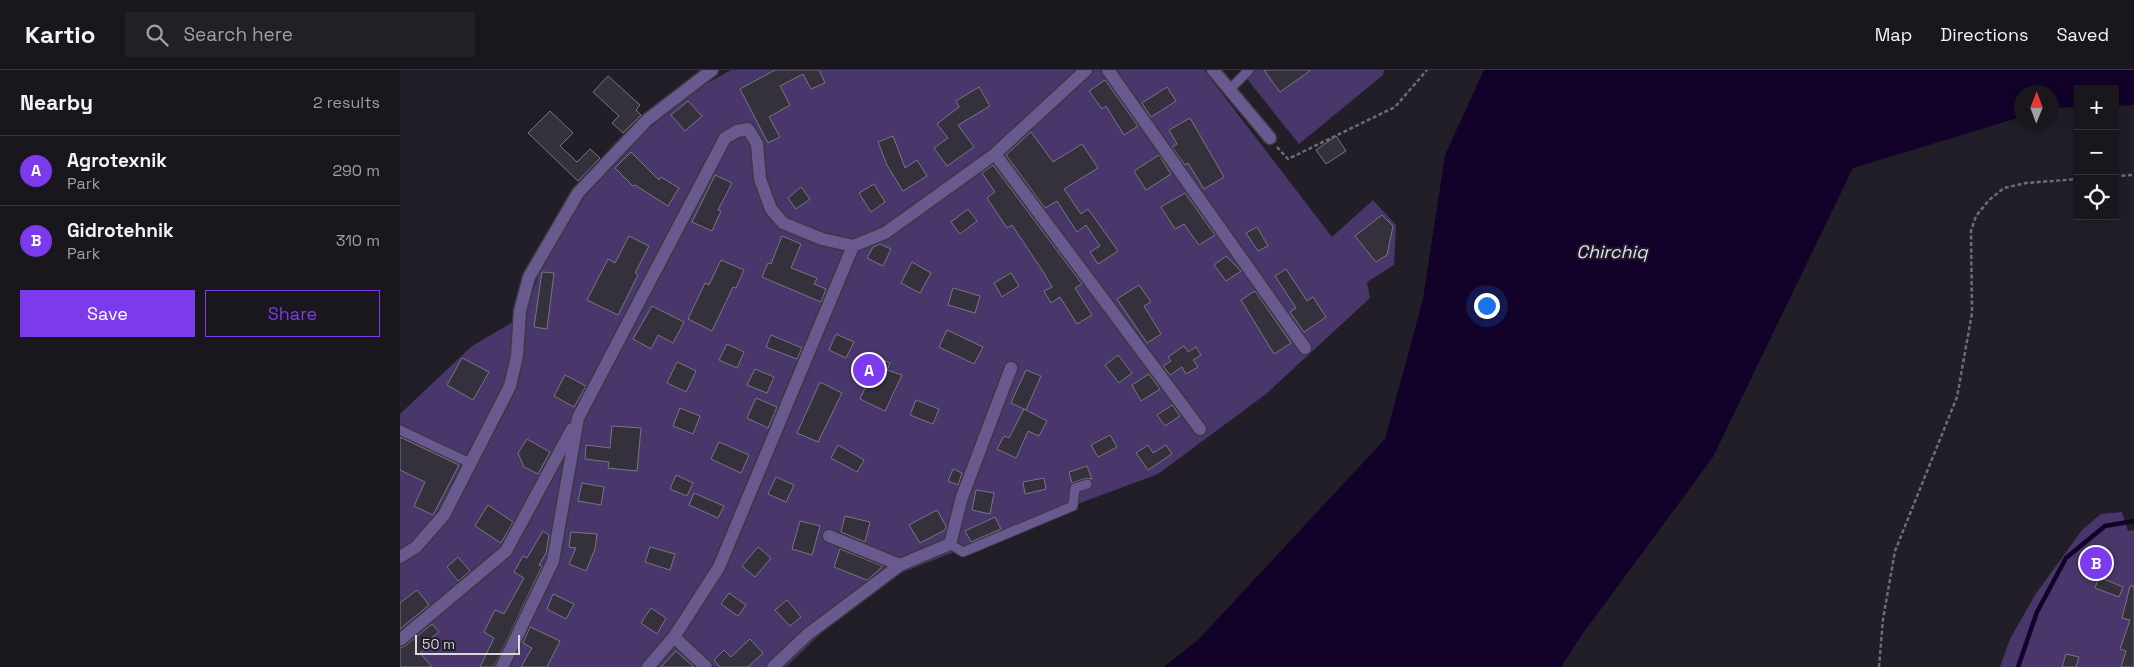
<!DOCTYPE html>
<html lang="en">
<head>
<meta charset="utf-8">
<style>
  :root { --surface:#19161e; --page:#221f27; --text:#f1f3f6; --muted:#9f9fa4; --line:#37353c; --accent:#7c3aed }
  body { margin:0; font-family:"Space Grotesk",sans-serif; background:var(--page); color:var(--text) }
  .controls { position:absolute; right:15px; top:15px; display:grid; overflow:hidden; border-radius:0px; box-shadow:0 2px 12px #0003 }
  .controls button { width:45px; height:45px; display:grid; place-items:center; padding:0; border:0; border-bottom:1px solid var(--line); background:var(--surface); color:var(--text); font:25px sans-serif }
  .compass { position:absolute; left:1614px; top:15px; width:45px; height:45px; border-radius:50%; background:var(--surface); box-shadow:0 2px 12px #0003; rotate:1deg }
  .scale { position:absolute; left:15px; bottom:12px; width:105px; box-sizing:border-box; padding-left:5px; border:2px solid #dad8df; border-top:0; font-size:14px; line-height:18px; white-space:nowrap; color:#dad8df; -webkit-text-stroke:4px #211e28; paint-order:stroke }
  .you { position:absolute; left:1086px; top:235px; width:18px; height:18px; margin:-12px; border:4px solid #fff; border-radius:50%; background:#1a73e8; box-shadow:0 0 0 8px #1a73e833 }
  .badge { display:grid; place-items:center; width:32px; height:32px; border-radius:50%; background:var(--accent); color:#fff; font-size:16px; font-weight:700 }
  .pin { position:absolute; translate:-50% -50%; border:2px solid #fff; box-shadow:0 1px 5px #0006 }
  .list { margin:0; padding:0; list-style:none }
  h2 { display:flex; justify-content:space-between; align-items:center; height:65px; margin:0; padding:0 20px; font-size:21px }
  h2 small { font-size:16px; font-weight:400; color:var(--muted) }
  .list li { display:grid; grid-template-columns:32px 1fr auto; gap:15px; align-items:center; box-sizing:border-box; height:70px; padding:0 20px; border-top:1px solid var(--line) }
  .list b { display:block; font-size:19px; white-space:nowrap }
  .list p { margin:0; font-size:16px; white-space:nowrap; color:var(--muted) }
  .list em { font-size:16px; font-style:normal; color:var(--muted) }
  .actions { display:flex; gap:10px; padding:15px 20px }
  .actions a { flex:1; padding:11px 0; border:1px solid var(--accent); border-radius:0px; text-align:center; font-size:18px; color:var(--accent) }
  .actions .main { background:var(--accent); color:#fff }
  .icon { flex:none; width:28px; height:28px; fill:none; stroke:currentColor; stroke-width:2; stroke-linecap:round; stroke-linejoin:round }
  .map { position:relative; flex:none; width:1734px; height:597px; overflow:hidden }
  header { display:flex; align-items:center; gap:30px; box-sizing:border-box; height:70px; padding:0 25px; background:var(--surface); border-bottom:1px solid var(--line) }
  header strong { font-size:24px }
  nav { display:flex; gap:28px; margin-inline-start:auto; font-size:18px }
  .search { width:350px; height:45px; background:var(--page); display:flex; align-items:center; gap:12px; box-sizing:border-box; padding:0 18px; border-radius:0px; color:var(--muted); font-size:19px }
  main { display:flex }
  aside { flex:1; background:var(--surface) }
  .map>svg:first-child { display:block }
</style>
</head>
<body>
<header>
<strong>Kartio</strong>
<div class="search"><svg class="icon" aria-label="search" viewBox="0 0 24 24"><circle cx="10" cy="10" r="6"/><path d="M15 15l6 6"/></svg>Search here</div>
<nav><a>Map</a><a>Directions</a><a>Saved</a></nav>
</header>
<main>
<aside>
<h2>Nearby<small>2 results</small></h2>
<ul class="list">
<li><span class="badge">A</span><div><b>Agrotexnik</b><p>Park</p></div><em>290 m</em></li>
<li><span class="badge">B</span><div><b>Gidrotehnik</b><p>Park</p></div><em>310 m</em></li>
</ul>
<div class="actions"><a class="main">Save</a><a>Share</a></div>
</aside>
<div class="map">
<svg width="1734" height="597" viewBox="0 0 1734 597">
  <rect width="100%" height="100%" fill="#211e28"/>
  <!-- green -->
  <path fill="#49376c" d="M331,0H804L932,167L973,130L996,155L994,195L967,212L970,228L866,324L758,404L629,452L471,515L386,597H0V344L72,276L125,245L142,194L182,130L239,66L302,16Z
    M840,0H984L983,5L899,74Z
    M1722,442L1728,461L1734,460V597H1600L1610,569L1635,525L1682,460L1701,444Z"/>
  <!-- water -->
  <path fill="#120229" d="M1084,0H1734V35L1715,36V19H1678V37L1652,38V22H1622L1621,47L1453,98L1313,387L1181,566L1161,597H764L799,569L985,369L1023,229L1045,85Z"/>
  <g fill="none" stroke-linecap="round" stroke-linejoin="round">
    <!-- stream -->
    <path stroke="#120229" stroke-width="4.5" d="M1618,597L1637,542L1666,488L1705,456L1734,451"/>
  </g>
  <!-- building -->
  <path fill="#34313c" stroke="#787581" d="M375,0H419L425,13L411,19L403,4L380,16L390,35L369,47L380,67L368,73L340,19Z
    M864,0H911L880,22Z
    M208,6L240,35L236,40L241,45L223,63L212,53L219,46L193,22Z
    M705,10L738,56L724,65L706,36L702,39L689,21Z
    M579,17L590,36L558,55L574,77L547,96L534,78L548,68L537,54L559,37L556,31Z
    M767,17L776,31L751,47L742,33Z
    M288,31L302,46L285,61L271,45Z
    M150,41L173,63L160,76L177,92L190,79L200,88L178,111L128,63Z
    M790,48L824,107L804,119L788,93L785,95L772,77L777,74L769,60Z
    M631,62L653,92L682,74L698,98L664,119L681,144L688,139L718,181L698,194L690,182L700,176L686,155L677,162L657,131L645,138L606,85Z
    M493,66L505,98L517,90L527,106L503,121L487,95L478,72Z
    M936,66L946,81L926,94L916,80Z
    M231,82L259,110L261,107L279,118L268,136L235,115L233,116L215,98Z
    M759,85L771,104L746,120L734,101Z
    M593,95L682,214L675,218L692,245L677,254L660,227L651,233L644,221L652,217L644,203L612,155L607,158L587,128L595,122L582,103Z
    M315,105L332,113L318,140L321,141L312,161L292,152Z
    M474,114L485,132L471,142L459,123Z
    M401,117L410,129L396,139L388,128Z
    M785,123L815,165L799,175L784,154L775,159L761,137Z
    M568,139L577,151L560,164L551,152Z
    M982,145L993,156L987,185L976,192L955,166Z
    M857,157L868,176L858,181L846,163Z
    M229,166L249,176L235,203L238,205L218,245L187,230L208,189L215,193Z
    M382,166L401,174L391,198L417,208L414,214L426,219L421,232L362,207L368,193L371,194Z
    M480,174L491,179L483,196L467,188L473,177Z
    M826,186L841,201L826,211L814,195Z
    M321,190L344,200L336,218L333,217L312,261L288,249L305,213L309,215Z
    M512,192L531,203L520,223L501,213Z
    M886,199L907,231L913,227L926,247L904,262L890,242L896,238L875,206Z
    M142,202L154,203L147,259L134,257Z
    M611,203L619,216L602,227L594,213Z
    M739,215L751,232L744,236L761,264L747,273L717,229Z
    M553,218L580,226L575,243L548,235Z
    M855,221L891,273L874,284L841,230Z
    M252,236L284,252L273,273L258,265L251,279L233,269Z
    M547,260L583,277L574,294L539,277Z
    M436,264L454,272L446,288L429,280Z
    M371,265L402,278L397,289L366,277Z
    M327,274L344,282L337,298L319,290Z
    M784,276L788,282L796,277L801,285L793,290L798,297L786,304L782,297L770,305L763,296L771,291L768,287Z
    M718,285L732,303L719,313L705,295Z
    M475,287L490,293L487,300L502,305L485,341L460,329L474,299L471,297Z
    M62,288L89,302L73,330L47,315Z
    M277,292L296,301L286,322L267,313Z
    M355,299L374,307L367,323L347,315Z
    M626,300L641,306L626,340L611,333Z
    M749,304L760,319L741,331L732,315Z
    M165,305L186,316L174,337L154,326Z
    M420,312L442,323L418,372L397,363Z
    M356,328L377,337L368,358L347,348Z
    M516,330L539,339L533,354L510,345Z
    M772,335L780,346L765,356L757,345Z
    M280,338L300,346L293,364L273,356Z
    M624,339L647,351L639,366L628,361L616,388L597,379L604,366L609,368Z
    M212,356L241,358L237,401L208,398L209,392L185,389L186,375L210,378Z
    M710,365L717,377L698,387L691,375Z
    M0,367L59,395L33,445L14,436L25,412L0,400Z
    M127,369L150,382L138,404L124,397L118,383Z
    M319,372L349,385L341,403L311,389Z
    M438,375L464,390L457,402L431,388Z
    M748,375L753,383L766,375L772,384L748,400L736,383Z
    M687,396L692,409L686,408L672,413L669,402Z
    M553,399L562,403L558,415L548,411Z
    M276,405L293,413L287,426L270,419Z
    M376,407L394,415L386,432L368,424Z
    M644,408L646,419L625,424L623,412Z
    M182,413L204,417L201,435L178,431Z
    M576,420L594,423L590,444L572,440Z
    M294,423L324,436L318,448L289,435Z
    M88,435L113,452L101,473L75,456Z
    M537,440L546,456L545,460L520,473L509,455Z
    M445,446L470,452L465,472L441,462Z
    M595,447L601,459L571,472L565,461Z
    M400,451L420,456L412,485L392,479Z
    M143,461L149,465L146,483L139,495L142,496L94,597H80L94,568L84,562L95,540L104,544L124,508L114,502L123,486L127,488Z
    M171,462L197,464L195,479L186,501L169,494L176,478L169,477Z
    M250,477L275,484L270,500L245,492Z
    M358,477L371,488L355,507L342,496Z
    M440,479L482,496L480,499L467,510L434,497Z
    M58,487L70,501L58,511L47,497Z
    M1699,507L1723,517L1719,527L1695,518Z
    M1730,516H1734V597H1721L1726,581L1720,579L1730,550L1722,548Z
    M17,520L29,535L0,559V533Z
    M329,523L346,535L338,546L321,534Z
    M153,524L174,534L166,549L147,539Z
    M387,530L401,547L390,556L375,540Z
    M251,538L266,548L257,564L241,553Z
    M32,554L39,562L30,569L33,572L20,583L32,597H0V578L5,576Z
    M130,557L160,571L147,597H121L132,578L123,573Z
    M350,569L363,583L348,597H320L314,590L324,580L331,587Z
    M276,581L294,597H261Z
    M1666,584L1679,587L1676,597H1662Z"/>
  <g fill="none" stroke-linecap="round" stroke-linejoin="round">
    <!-- service casing -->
    <g stroke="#3b3842" stroke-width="11">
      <path id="service" d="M829,20L849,0
        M0,360L70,393
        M550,474L563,482L673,436L675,418L687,414"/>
    </g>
    <!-- minor casing -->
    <g stroke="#3b3842" stroke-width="15">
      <path id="minor" d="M708,0L905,278
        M813,0L870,68
        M595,84L800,359
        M429,466L500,495
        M0,487L16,477L44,445L110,316L117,286L120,241L129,207L178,123L247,50L312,0
        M274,567L306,597
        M0,570L106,481L172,359
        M102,597L153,491L178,348L325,68L337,61L348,59L357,74L360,109L371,139L383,153L422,169L453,176L485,163L595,84L686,0
        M248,597L274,567L319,497L453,176
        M373,597L408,564L500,495L550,474L562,427L611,298"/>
    </g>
    <!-- path -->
    <path stroke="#6e6c74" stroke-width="2.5" stroke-dasharray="4 2.5" stroke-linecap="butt" d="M877,77L888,89L995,37L1027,0
      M1715,106L1734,105
      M1479,597L1483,549L1495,481L1557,327L1572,243L1571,161L1576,146L1589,130L1604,118L1626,113L1678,109"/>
    <!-- service -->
    <use href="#service" stroke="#69598e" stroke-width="9"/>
    <!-- minor -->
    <use href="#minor" stroke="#69598e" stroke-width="12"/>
  </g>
  <g text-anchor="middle" stroke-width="4" stroke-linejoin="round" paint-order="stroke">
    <!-- water labels -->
    <g font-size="18" font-style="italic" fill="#e3ddf4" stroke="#211e28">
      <text x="1212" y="188">Chirchiq</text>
    </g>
  </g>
</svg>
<div class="controls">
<button>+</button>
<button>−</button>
<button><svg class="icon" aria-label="locate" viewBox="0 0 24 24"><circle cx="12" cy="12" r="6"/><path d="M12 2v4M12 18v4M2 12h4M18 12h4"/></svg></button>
</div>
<svg class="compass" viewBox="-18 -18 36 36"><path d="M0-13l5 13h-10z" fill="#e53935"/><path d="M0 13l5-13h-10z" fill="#9f9fa4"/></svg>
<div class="scale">50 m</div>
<div class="you"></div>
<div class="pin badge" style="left:469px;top:300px">A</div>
<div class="pin badge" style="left:1696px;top:493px">B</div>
</div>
</main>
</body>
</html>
